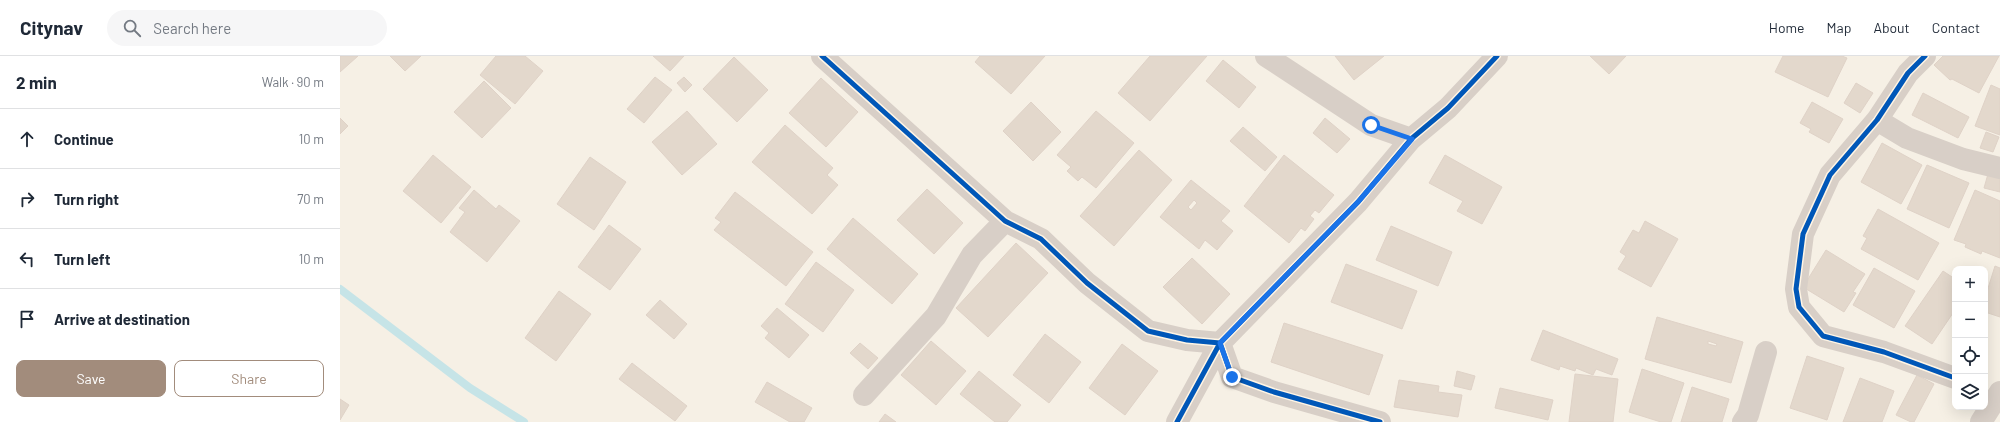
<!DOCTYPE html>
<html lang="en">
<head>
<meta charset="utf-8">
<style>
  :root { --surface:#fff; --page:#f6f6f7; --text:#1f2937; --muted:#747a83; --line:#e0e1e3; --accent:#a28c7c }
  body { margin:0; font-family:Barlow,sans-serif; background:var(--page); color:var(--text) }
  .controls { position:absolute; right:12px; bottom:12px; display:grid; overflow:hidden; border-radius:8px; box-shadow:0 4px 16px #0002 }
  .controls button { width:36px; height:36px; display:grid; place-items:center; padding:0; border:0; border-bottom:1px solid var(--line); background:var(--surface); color:var(--text); font:20px sans-serif }
  .stop { position:absolute; width:12px; height:12px; margin:-9px; border:3px solid #1a73e8; border-radius:50%; background:#fff }
  .stop.end { background:#1a73e8; border-color:#fff; box-shadow:0 1px 4px #0008 }
  .list { margin:0; padding:0; list-style:none }
  h2 { display:flex; justify-content:space-between; align-items:center; height:52px; margin:0; padding:0 16px; font-size:17px }
  h2 small { font-size:13px; font-weight:400; color:var(--muted) }
  .list li { display:grid; grid-template-columns:26px 1fr auto; gap:12px; align-items:center; box-sizing:border-box; height:60px; padding:0 16px; border-top:1px solid var(--line) }
  .list b { display:block; font-size:15px; white-space:nowrap }
  .list em { font-size:13px; font-style:normal; color:var(--muted) }
  .actions { display:flex; gap:8px; padding:12px 16px }
  .actions a { flex:1; padding:9px 0; border:1px solid var(--accent); border-radius:8px; text-align:center; font-size:14px; color:var(--accent) }
  .actions .main { background:var(--accent); color:#fff }
  .icon { flex:none; width:22px; height:22px; fill:none; stroke:currentColor; stroke-width:2; stroke-linecap:round; stroke-linejoin:round }
  .map { position:relative; flex:none; width:1660px; height:366px; overflow:hidden }
  header { display:flex; align-items:center; gap:24px; box-sizing:border-box; height:56px; padding:0 20px; background:var(--surface); border-bottom:1px solid var(--line) }
  header strong { font-size:19px }
  nav { display:flex; gap:22px; margin-inline-start:auto; font-size:14px }
  .search { width:280px; height:36px; background:var(--page); display:flex; align-items:center; gap:10px; box-sizing:border-box; padding:0 14px; border-radius:22px; color:var(--muted); font-size:15px }
  main { display:flex }
  aside { flex:1; background:var(--surface) }
  .map>svg:first-child { display:block }
</style>
</head>
<body>
<header>
<strong>Citynav</strong>
<div class="search"><svg class="icon" aria-label="search" viewBox="0 0 24 24"><circle cx="10" cy="10" r="6"/><path d="M15 15l6 6"/></svg>Search here</div>
<nav><a>Home</a><a>Map</a><a>About</a><a>Contact</a></nav>
</header>
<main>
<aside>
<h2>2 min<small>Walk · 90 m</small></h2>
<ul class="list">
<li><svg class="icon" aria-label="ahead" viewBox="0 0 24 24"><path d="M12 20V5M6 11l6-6 6 6"/></svg><div><b>Continue</b></div><em>10 m</em></li>
<li><svg class="icon" aria-label="right" viewBox="0 0 24 24"><path d="M7 20v-9h11M14 6l5 5-5 5"/></svg><div><b>Turn right</b></div><em>70 m</em></li>
<li><svg class="icon" aria-label="left" viewBox="0 0 24 24"><path d="M17 20v-9H6M10 6l-5 5 5 5"/></svg><div><b>Turn left</b></div><em>10 m</em></li>
<li><svg class="icon" aria-label="arrive" viewBox="0 0 24 24"><path d="M6 21V4h12l-3 4 3 4H6"/></svg><div><b>Arrive at destination</b></div></li>
</ul>
<div class="actions"><a class="main">Save</a><a>Share</a></div>
</aside>
<div class="map">
<svg width="1660" height="366" viewBox="0 0 1660 366">
  <rect width="100%" height="100%" fill="#f6f0e5"/>
  <g fill="none" stroke-linecap="round" stroke-linejoin="round">
    <!-- stream -->
    <path stroke="#c6e4e7" stroke-width="8" d="M0,233L130,332L184,366"/>
  </g>
  <!-- building -->
  <path fill="#e3d8cc" stroke="#dfd2c7" fill-rule="evenodd" d="M0,0H18L0,16Z
    M50,0H81L65,15Z
    M156,0H185L203,15L175,48L140,19Z
    M313,0H344L330,15Z
    M640,0H705L671,38L635,6Z
    M810,0H867L810,65L778,37Z
    M995,0H1044L1014,24Z
    M1250,0H1286L1269,18Z
    M1443,0H1502L1507,2L1488,41L1435,16Z
    M1603,0H1659L1639,37L1612,23L1610,24L1594,9Z
    M394,1L428,34L397,66L363,33Z
    M883,4L916,31L899,52L866,25Z
    M315,21L332,34L304,67L287,53Z
    M344,21L352,29L345,36L337,27Z
    M481,22L518,56L486,91L449,57Z
    M144,25L171,52L142,82L114,56Z
    M1516,27L1533,37L1520,57L1504,47Z
    M1651,29L1660,33V79L1635,70Z
    M1583,37L1629,61L1618,82L1572,59Z
    M691,46L721,76L693,105L663,75Z
    M1472,46L1503,63L1489,87L1469,76L1471,73L1460,67Z
    M347,55L377,88L342,119L312,86Z
    M756,55L794,87L756,132L742,121L738,125L727,115L731,111L717,99Z
    M0,62L8,70L0,78Z
    M985,62L1010,83L997,97L973,77Z
    M445,69L493,112L487,119L498,129L472,158L412,106Z
    M903,71L937,101L925,115L890,85Z
    M1646,76L1659,81L1653,96L1640,92Z
    M1542,87L1582,109L1561,148L1521,126Z
    M799,94L832,124L774,190L740,160Z
    M93,99L131,131L101,167L63,135Z
    M944,99L994,139L979,157L975,154L970,160L974,163L965,175L961,172L949,187L904,150Z
    M1105,99L1162,131L1142,168L1117,155L1123,145L1089,127Z
    M250,101L286,126L254,174L217,148Z
    M1587,109L1629,127L1609,172L1567,153Z
    M1648,118L1660,121V136L1644,132Z
    M851,124L890,155L881,165L893,175L877,194L865,184L859,193L820,161ZM854,144L857,147L851,154L848,151Z
    M587,133L623,167L594,198L557,164Z
    M134,134L156,153L159,149L180,165L147,206L110,176L125,156L119,152Z
    M1635,134L1660,145V202L1642,195L1641,198L1625,191L1626,188L1614,184Z
    M395,136L473,196L446,230L374,174L381,166L375,162Z
    M1538,153L1599,187L1578,224L1521,193L1527,182L1523,180Z
    M513,162L578,218L552,248L487,193Z
    M1305,165L1338,183L1311,231L1278,213L1286,200L1280,196L1293,174L1299,177Z
    M269,169L301,193L270,234L238,211Z
    M1051,170L1112,196L1098,230L1036,204Z
    M676,187L708,217L648,281L616,252Z
    M1486,194L1525,218L1513,236L1516,237L1504,256L1463,231Z
    M852,202L890,238L862,268L823,231Z
    M476,206L514,234L483,276L445,248Z
    M1006,208L1077,235L1062,273L991,246Z
    M1655,210L1660,212V261L1645,256V242Z
    M1534,212L1575,235L1554,272L1513,249Z
    M1603,215L1615,223V254L1592,288L1565,270Z
    M219,235L251,258L216,305L185,282Z
    M320,244L347,268L334,283L306,259Z
    M437,252L469,279L449,302L425,282L429,277L421,270Z
    M1317,261L1403,286L1391,327L1305,303ZM1368,285L1377,288L1376,290L1368,288Z
    M944,267L1043,299L1029,339L931,306Z
    M1203,274L1278,303L1272,319L1256,313L1253,319L1236,312L1235,315L1220,310L1219,314L1191,304Z
    M705,278L741,306L709,347L673,319Z
    M591,285L626,315L596,349L561,319Z
    M520,287L538,302L528,313L510,297Z
    M782,288L818,315L785,359L749,332Z
    M1467,300L1504,312L1487,364L1450,352Z
    M292,307L347,350L335,365L279,323Z
    M1302,313L1344,327L1331,366H1321L1289,356Z
    M639,315L681,349L667,366H655L620,338Z
    M1117,315L1135,320L1131,334L1114,330Z
    M1235,318L1278,323L1273,366H1229Z
    M1577,319L1594,328L1574,366H1571L1556,359Z
    M1520,322L1554,335L1542,366H1503Z
    M1059,324L1099,330L1098,336L1122,339L1118,361L1054,351Z
    M427,326L472,352L464,366H450L415,346Z
    M1352,331L1389,343L1382,366H1341Z
    M1160,332L1213,344L1208,364L1155,352Z
    M0,343L9,349L0,364Z
    M545,358L556,366H539Z"/>
  <g fill="none" stroke-linecap="round" stroke-linejoin="round">
    <!-- minor -->
    <path stroke="#d8cfc7" stroke-width="22" d="M482,0L665,165L701,183L747,227L808,275L847,284L880,287L892,321L934,336L1040,366
      M926,0L1031,69L1071,83
      M1585,0L1568,17L1537,64L1490,119L1463,178L1456,233L1459,251L1483,280L1544,296L1615,322
      M1537,64L1567,82L1623,103L1660,112
      M524,339L596,260L632,199L665,165
      M837,366L880,287L1018,146L1071,83L1108,52L1157,0
      M1403,366L1408,359L1426,296
      M1641,366L1660,336"/>
    <!-- cycleway casing -->
    <g stroke="#fff5e5" stroke-width="8">
      <path id="cycleway" d="M482,0L665,165L701,183L747,227L808,275L847,284L880,287L892,321L934,336L1040,366
        M1585,0L1568,17L1537,64L1490,119L1463,178L1456,233L1459,251L1483,280L1544,296L1615,322
        M837,366L880,287L1018,146L1071,83L1108,52L1157,0"/>
    </g>
    <!-- cycleway -->
    <use href="#cycleway" stroke="#0057b8" stroke-width="5"/>
  </g>
  <g fill="none" stroke-linecap="round" stroke-linejoin="round">
    <!-- route -->
    <path stroke="#1a73e8" stroke-width="5" d="M892,321L880,287L1018,146L1072,83L1031,69"/>
  </g>
</svg>
<div class="controls">
<button>+</button>
<button>−</button>
<button><svg class="icon" aria-label="locate" viewBox="0 0 24 24"><circle cx="12" cy="12" r="6"/><path d="M12 2v4M12 18v4M2 12h4M18 12h4"/></svg></button>
<button><svg class="icon" aria-label="layers" viewBox="0 0 24 24"><path d="M12 4l9 5-9 5-9-5zM3 14l9 5 9-5"/></svg></button>
</div>
<div class="stop" style="left:1031px;top:69px"></div>
<div class="stop end" style="left:892px;top:321px"></div>
</div>
</main>
</body>
</html>
